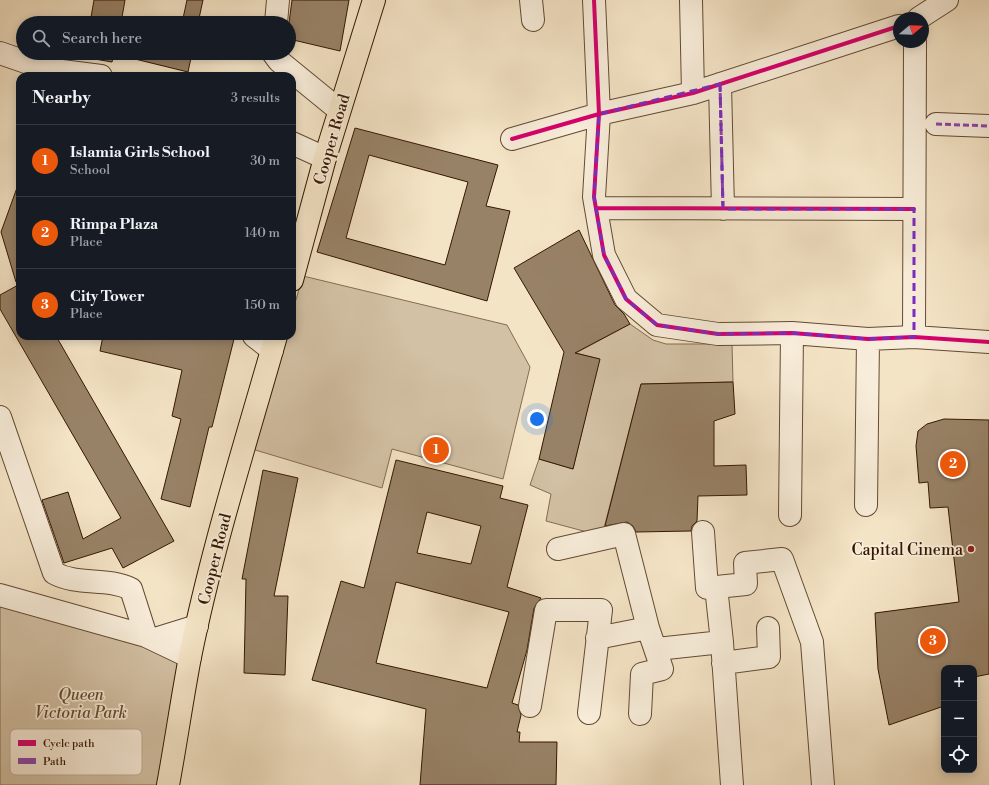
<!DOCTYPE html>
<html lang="en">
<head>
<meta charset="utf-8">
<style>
  :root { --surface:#171b24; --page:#242831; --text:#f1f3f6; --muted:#9ea1a6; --line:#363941; --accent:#ea580c }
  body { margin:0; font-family:"Libre Bodoni",serif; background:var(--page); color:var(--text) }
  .controls { position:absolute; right:12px; bottom:12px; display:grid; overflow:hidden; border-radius:8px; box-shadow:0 2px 10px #0003 }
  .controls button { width:36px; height:36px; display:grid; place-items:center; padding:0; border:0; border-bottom:1px solid var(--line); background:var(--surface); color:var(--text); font:20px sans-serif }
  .compass { position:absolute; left:893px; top:12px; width:36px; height:36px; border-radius:50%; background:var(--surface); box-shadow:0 2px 10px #0003; rotate:71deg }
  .you { position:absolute; left:537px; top:419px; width:14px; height:14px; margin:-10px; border:3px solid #fff; border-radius:50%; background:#1a73e8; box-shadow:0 0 0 6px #1a73e833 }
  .badge { display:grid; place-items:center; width:26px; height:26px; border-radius:50%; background:var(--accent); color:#fff; font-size:13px; font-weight:700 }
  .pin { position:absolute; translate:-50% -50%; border:2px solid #fff; box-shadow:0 1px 4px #0006 }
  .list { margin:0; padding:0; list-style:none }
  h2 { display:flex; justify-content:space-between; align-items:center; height:52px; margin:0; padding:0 16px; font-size:17px }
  h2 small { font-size:13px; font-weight:400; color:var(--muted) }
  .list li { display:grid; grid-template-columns:26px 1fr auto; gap:12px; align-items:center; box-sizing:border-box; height:72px; padding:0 16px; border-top:1px solid var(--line) }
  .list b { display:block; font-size:15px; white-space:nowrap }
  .list p { margin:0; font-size:13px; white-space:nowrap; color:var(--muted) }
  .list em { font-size:13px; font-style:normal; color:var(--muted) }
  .icon { flex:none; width:22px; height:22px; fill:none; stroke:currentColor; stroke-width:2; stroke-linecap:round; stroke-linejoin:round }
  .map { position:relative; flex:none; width:989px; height:785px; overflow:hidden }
  .search { position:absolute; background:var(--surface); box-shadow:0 2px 10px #0003; left:16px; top:16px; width:280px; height:44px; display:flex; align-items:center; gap:10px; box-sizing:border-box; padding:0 14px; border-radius:22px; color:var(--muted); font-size:15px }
  .panel { position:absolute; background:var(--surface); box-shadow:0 2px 10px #0003; left:16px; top:72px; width:280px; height:268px; border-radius:12px }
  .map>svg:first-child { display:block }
</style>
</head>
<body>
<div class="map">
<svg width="989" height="785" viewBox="0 0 989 785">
  <rect width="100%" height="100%" fill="#f4e4c6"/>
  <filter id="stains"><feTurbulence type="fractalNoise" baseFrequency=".005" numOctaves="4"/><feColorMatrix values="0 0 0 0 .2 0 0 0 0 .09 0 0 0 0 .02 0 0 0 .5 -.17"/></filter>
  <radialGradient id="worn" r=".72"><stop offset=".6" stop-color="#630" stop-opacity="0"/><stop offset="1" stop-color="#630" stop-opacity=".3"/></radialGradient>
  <!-- green -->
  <path fill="#d3c1a5" stroke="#846c53" d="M303,276L507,325L530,367L503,479L392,449L382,488L252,449L285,336H292V313Z
    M630,324L653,340L666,344H732L733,382L641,384L602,536L546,521L551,494L530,485L539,459L573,469L599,359L576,353Z
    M0,596L188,650L172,785H0Z"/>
  <!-- building -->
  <path fill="#988267" stroke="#341701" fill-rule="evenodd" d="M94,0H125L121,23H90Z
    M187,0H203L198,23H182Z
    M292,0H349L340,51L289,39V23Z
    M84,53H114L112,62L83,57Z
    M136,53H192L188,72L135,59Z
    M355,128L498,165L486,206L510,211L487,301L317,252ZM369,155L468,182L445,265L346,238Z
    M18,185H20V281L16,282L1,232Z
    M579,230L615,305L624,314L630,324L575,353L600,359L573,469L539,459L564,352L514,268Z
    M20,284V336H56L174,541L123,568L112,548L64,563L42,500L68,492L83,539L121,518L0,309V295Z
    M103,336H220L234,339L212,427H209L190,507L161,499L181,419L172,416L182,370L100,351Z
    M733,382L735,414L714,421V466L746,465L747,495L698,496L697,521L692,526L691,531L636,532L633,526L627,522L605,526L641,384Z
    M944,419L989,420V674L974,677V668H944V706L889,725L878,669L875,613L959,602L948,507L930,508L928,482L919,483L916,446L918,431L927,424Z
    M396,460L503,486L500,498L528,505L507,587L541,598L534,608L527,650L512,703L518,705L521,715L517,732H520L519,742H557L556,785H420L426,709L312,680L341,581L364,588ZM427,512L481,526L471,564L417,553ZM396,582L509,612L487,688L376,663Z
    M263,470L298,478L274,596H288L285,675L244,673L246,579H242Z"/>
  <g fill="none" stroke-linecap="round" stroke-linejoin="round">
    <!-- minor casing -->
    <g stroke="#644a32" stroke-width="24">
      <path id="minor" d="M531,0L533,20
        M594,0L599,114L594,197L604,255L626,299L657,325L718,334L792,333L868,339L914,337L989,342
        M691,0L693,93
        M919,18L947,0
        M276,23L278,0
        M0,53L46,69L101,76
        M273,53L279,61L339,110
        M720,84L723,209
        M936,124L989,126
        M512,139L599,114L693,93L899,26
        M292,143L325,158
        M596,208L914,209
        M254,336L272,350
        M914,337L915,42
        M0,417L54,573C78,586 107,577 131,589L146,636
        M866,505L868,339
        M790,515L792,333
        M703,532L707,588L746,584L745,563L782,559L812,642L823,785
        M558,549L624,534L648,628L662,669L642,674L640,714
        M716,587L722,642
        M0,595L146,636L190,657
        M597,638L648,628
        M155,639L197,626
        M657,649L722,642L732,785
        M723,663L769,657L768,628
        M530,706L546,610H601L589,713"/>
    </g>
    <!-- major casing -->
    <g stroke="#341701" stroke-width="24">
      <path id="major" d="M292,280L325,158L374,0
        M168,785C176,742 182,699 190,657C212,548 246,442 276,336"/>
    </g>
    <!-- minor -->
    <use href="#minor" stroke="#f8edda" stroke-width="22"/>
    <!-- major -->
    <use href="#major" stroke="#f4e4c6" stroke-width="22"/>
    <!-- quiet -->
    <path stroke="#8e44ad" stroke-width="3" stroke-dasharray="6 3" stroke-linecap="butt" d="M720,84L723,209
      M936,124L989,126"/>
    <!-- cycleway casing -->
    <g stroke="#f8edda" stroke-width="6">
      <path id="cycleway" d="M594,0L599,114L594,197L604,255L626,299L657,325L718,334L792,333L868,339L914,337L989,342
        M512,139L599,114L693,93L899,26
        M596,208L914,209"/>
    </g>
    <!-- cycleway -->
    <use href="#cycleway" stroke="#d6006c" stroke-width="4"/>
  </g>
  <!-- marked area -->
  <path fill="none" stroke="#7b2cbf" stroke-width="3" stroke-dasharray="8 5" stroke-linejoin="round" d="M720,84L723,209H914V337L868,339L792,333L718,334L657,325L626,299L604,255L594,197L599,114Z"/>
  <!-- markers -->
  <circle fill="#8f2418" stroke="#f8edda" stroke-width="1.5" cx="971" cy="549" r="4"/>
  <g text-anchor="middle" stroke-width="3.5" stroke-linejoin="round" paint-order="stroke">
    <!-- street labels -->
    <g font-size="16" fill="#341701" stroke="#f8edda">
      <text transform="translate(331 139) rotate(-74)" y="6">Cooper Road</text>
      <text transform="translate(214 559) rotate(-76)" y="6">Cooper Road</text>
    </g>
    <!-- poi labels -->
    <g font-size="16" fill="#341701" stroke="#f8edda" text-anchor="end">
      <text x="963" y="555">Capital Cinema</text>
    </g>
    <!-- park labels -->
    <g font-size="16" font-style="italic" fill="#644a32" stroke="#f8edda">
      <text x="81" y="700">Queen<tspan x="81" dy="18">Victoria Park</tspan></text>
    </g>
  </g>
  <!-- legend -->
  <rect x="10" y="729" width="132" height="46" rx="6" fill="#f8edda" stroke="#bdad99" stroke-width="1"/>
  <rect x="18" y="740" width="18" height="6" fill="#d6006c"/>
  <rect x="18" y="758" width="18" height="6" fill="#8e44ad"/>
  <g font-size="11" fill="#341701">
    <text x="43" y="747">Cycle path</text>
    <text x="43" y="765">Path</text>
  </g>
  <rect width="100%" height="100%" filter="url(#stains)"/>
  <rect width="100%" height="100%" fill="url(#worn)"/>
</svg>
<div class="controls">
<button>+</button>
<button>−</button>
<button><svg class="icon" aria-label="locate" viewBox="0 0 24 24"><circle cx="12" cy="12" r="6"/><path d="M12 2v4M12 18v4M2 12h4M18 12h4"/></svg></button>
</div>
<svg class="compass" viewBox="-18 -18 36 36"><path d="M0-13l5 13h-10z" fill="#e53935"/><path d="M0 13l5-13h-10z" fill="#9ea1a6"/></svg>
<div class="you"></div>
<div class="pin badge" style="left:436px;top:450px">1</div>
<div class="pin badge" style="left:953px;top:464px">2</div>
<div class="pin badge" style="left:933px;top:641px">3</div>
<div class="search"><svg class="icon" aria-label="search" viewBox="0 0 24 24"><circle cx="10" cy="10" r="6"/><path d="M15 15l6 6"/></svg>Search here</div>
<section class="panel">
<h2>Nearby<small>3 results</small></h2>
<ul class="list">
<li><span class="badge">1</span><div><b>Islamia Girls School</b><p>School</p></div><em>30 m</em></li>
<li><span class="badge">2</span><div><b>Rimpa Plaza</b><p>Place</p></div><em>140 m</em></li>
<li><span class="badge">3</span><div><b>City Tower</b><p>Place</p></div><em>150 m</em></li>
</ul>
</section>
</div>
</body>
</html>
